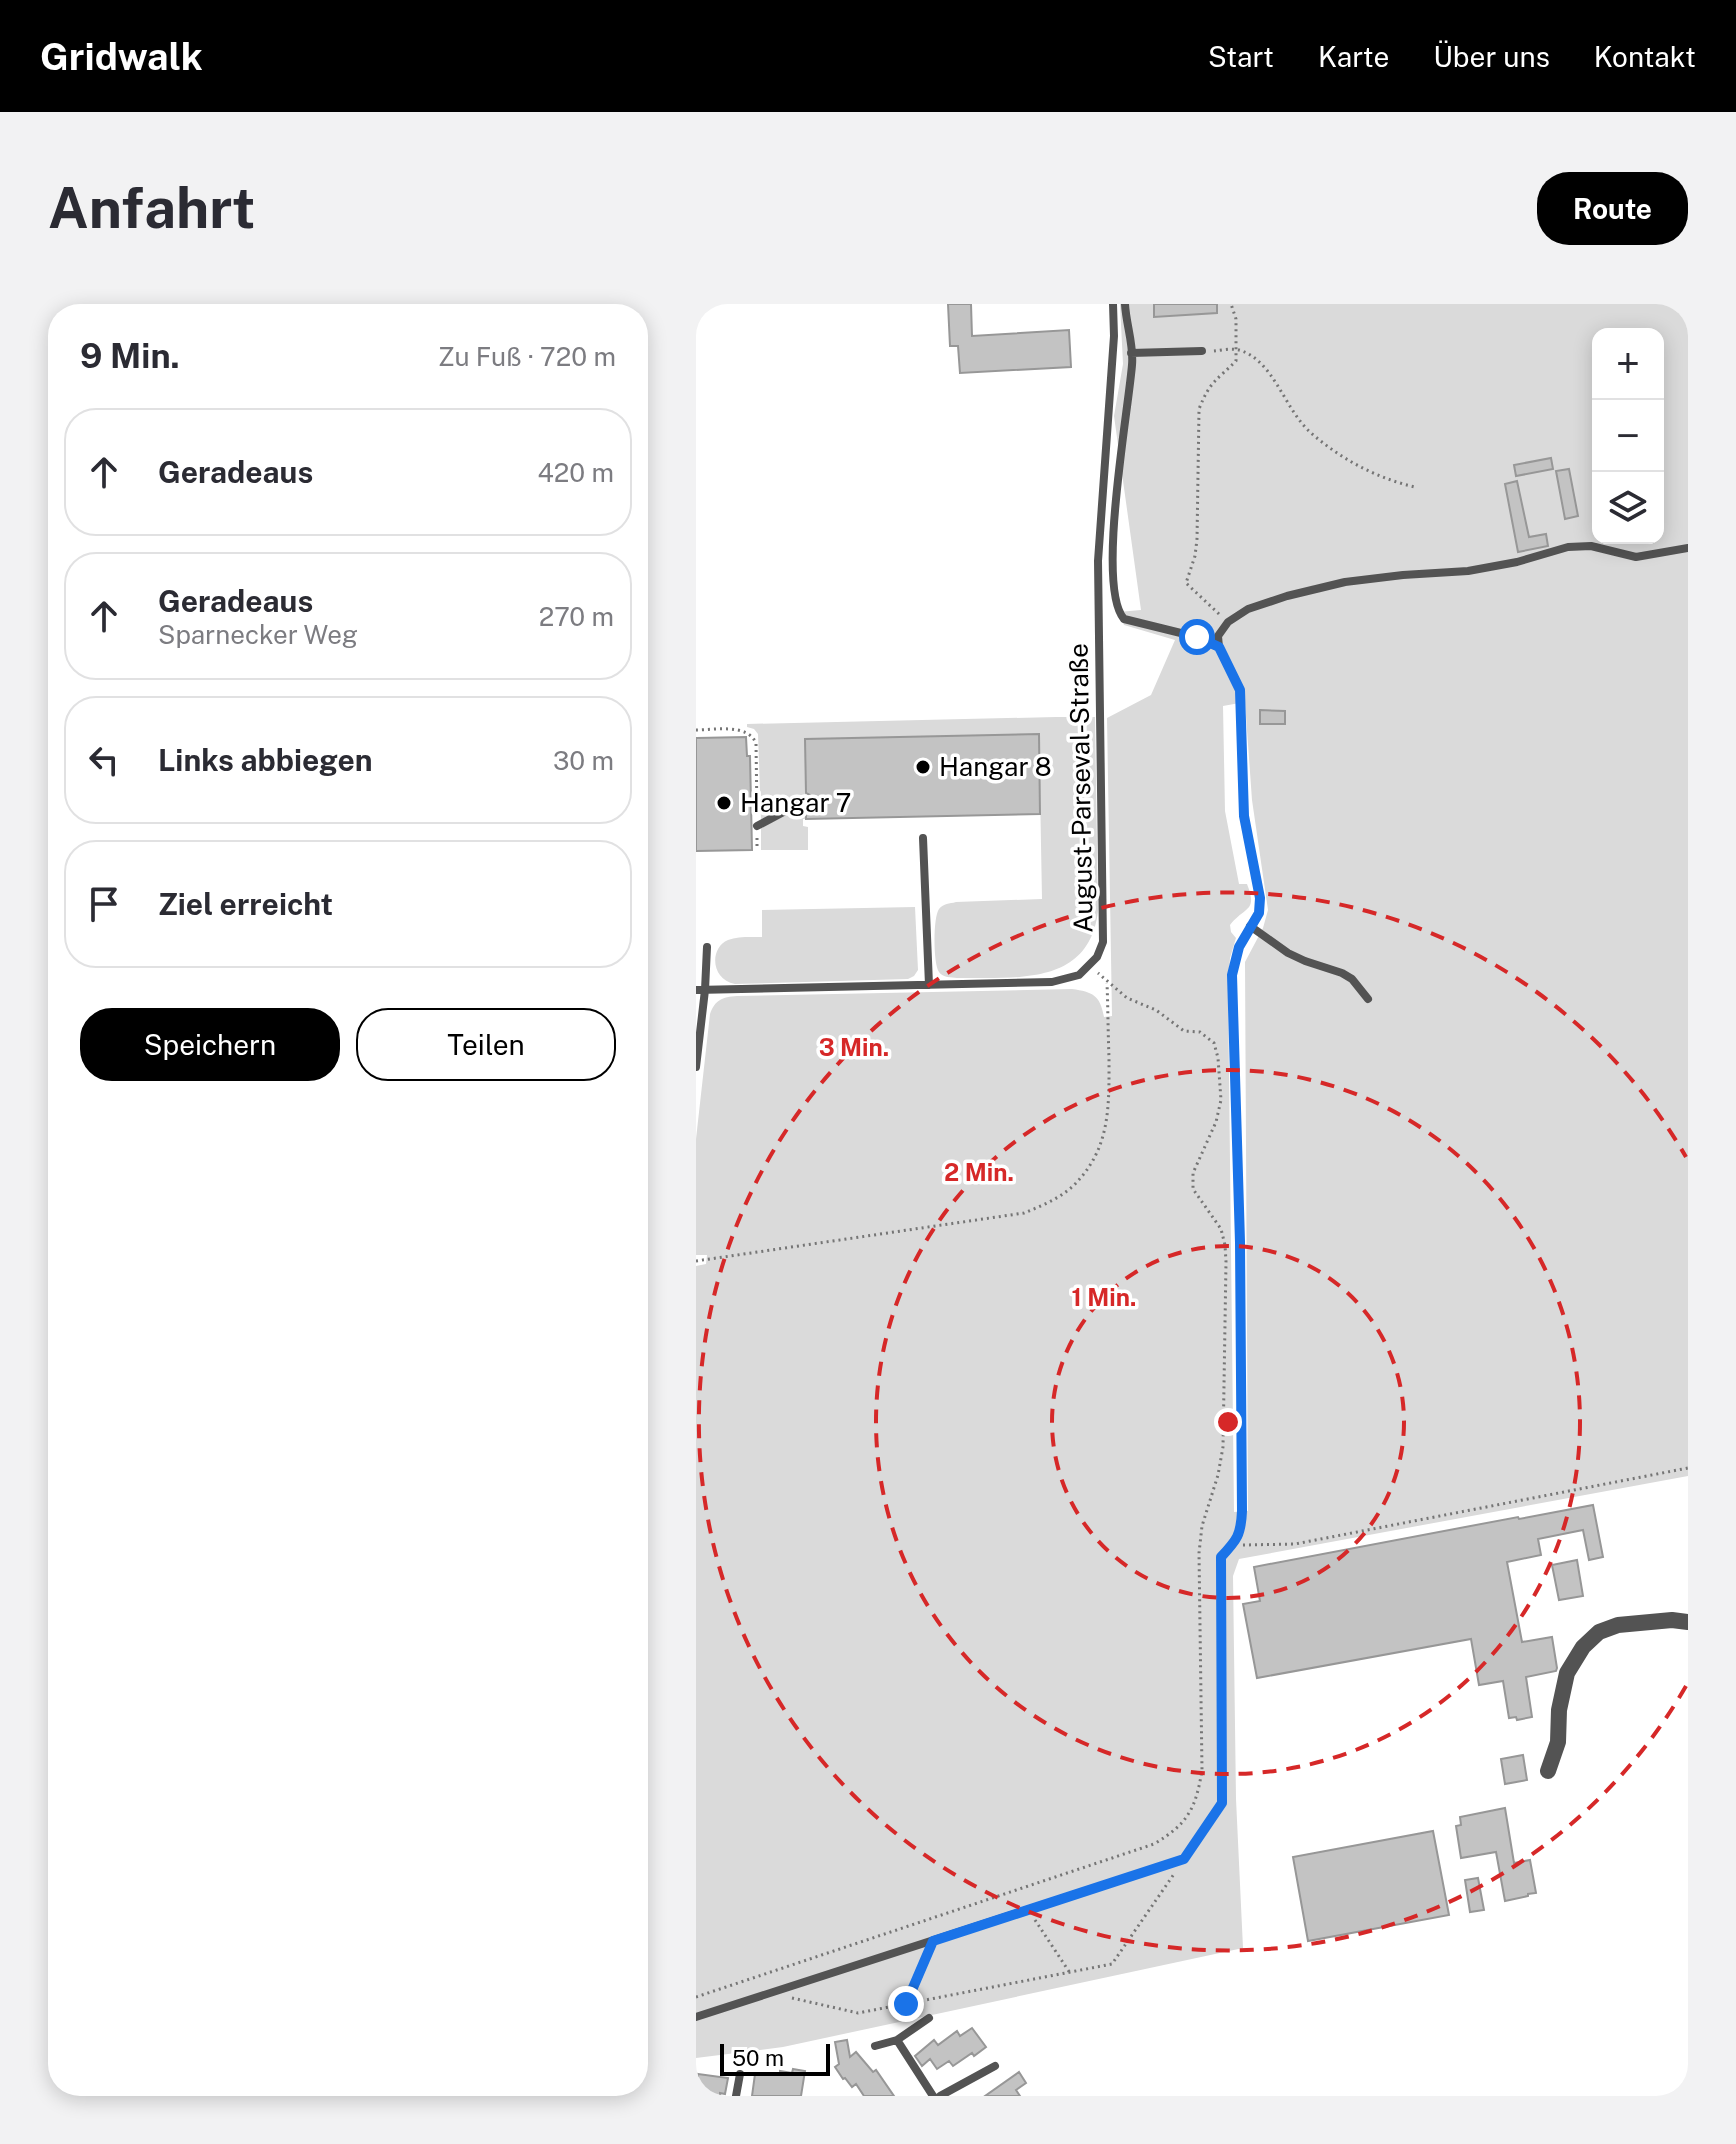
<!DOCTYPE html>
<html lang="de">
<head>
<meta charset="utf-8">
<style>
  :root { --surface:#fff; --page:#f2f2f3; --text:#2b2b33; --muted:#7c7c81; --line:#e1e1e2; --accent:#000 }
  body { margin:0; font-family:"Public Sans",sans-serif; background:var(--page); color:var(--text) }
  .controls { position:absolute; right:24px; top:24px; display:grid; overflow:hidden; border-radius:16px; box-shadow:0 4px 20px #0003 }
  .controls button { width:72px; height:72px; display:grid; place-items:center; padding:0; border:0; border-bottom:2px solid var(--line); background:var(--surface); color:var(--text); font:40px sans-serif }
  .scale { position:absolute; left:24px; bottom:20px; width:110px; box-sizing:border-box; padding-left:8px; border:4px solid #000; border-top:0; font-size:22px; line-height:28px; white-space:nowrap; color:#000; -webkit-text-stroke:6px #fff; paint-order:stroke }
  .stop { position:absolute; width:24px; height:24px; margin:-18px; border:6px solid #1a73e8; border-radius:50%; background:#fff }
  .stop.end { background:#1a73e8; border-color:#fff; box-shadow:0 2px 8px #0008 }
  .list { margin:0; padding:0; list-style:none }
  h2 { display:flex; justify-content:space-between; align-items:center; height:104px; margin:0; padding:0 32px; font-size:34px }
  h2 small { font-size:26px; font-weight:400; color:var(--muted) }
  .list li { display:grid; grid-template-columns:52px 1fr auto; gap:24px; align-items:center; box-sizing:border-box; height:128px; margin:0 16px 16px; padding:0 16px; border:2px solid var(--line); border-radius:32px }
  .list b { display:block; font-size:30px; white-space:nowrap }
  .list p { margin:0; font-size:26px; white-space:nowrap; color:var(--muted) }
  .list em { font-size:26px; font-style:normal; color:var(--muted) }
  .actions { display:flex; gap:16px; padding:24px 32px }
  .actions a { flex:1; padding:18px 0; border:2px solid var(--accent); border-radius:32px; text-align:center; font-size:28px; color:var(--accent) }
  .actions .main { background:var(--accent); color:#fff }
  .icon { flex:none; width:44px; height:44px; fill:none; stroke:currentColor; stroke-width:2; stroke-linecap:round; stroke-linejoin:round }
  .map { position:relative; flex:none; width:992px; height:1792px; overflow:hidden; border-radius:32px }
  header { display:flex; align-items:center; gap:48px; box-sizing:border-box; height:112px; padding:0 40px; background:var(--accent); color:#fff }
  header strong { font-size:38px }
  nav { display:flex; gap:44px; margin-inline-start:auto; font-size:28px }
  .intro { display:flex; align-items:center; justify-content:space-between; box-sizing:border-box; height:192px; padding:0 48px }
  h1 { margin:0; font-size:56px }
  .button { padding:20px 36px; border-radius:32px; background:var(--accent); color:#fff; font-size:28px; font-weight:700 }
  main { display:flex; gap:48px; padding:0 48px }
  aside { flex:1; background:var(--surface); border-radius:32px; box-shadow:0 4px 20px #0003 }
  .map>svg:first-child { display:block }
</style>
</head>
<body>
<header>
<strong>Gridwalk</strong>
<nav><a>Start</a><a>Karte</a><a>Über uns</a><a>Kontakt</a></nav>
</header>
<div class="intro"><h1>Anfahrt</h1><a class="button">Route</a></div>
<main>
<aside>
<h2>9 Min.<small>Zu Fuß · 720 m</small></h2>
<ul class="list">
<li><svg class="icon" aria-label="ahead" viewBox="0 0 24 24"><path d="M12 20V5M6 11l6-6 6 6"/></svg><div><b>Geradeaus</b></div><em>420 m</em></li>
<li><svg class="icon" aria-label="ahead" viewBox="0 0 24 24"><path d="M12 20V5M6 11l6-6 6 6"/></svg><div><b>Geradeaus</b><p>Sparnecker Weg</p></div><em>270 m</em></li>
<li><svg class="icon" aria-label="left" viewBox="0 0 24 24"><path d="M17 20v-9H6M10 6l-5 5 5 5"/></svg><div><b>Links abbiegen</b></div><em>30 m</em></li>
<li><svg class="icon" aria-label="arrive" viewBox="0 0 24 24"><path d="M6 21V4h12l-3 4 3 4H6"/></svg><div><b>Ziel erreicht</b></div></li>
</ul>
<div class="actions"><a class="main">Speichern</a><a>Teilen</a></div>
</aside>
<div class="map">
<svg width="992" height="1792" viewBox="0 0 992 1792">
  <rect width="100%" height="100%" fill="#fff"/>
  <!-- green -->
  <path fill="#dadada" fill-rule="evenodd" d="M424,0H992V1172L543,1255L537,1272L540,1495L547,1644L87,1743L0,1754V962L10,960L11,951H0V835L14,710C19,696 26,693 41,692L376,685C397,688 404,691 408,713L416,712L411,414L455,391L479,336L428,321L422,308L445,306L418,112L427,60ZM902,30H962V234H902ZM549,398L556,496L572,606L567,624L549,658L552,1207L538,1208L532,682L534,654L540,634L535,628L534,621C549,602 562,608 551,580H543L529,507L527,402Z
    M360,413H399L402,607C393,683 319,673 261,674C255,673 247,674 243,668C237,660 237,613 243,605C248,599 253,600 260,598L346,595L343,430L110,435V491L65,516L62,430L58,425L51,423V420Z
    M110,500V515H107V522L112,523V546H65V524Z
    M219,603L222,666L218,672L212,675L39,680C15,676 13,644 32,636C42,632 56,633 66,633V606Z"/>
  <!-- building -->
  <path fill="#c3c3c3" stroke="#979797" stroke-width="2" d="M252,0H275L276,32L373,26L375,63L264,69L262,42H254Z
    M458,0H521V9L458,13Z
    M855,154L857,165L820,172L818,161Z
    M873,165L882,212L869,215L860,167Z
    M821,177L833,233L850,230L852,242L822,248L809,180Z
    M564,406L589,407V420H564Z
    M343,430L344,510L110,515V504L115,500L117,495L114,491L110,489L109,435Z
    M50,433L51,452H54L56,546L0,547V434Z
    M897,1201L907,1253L893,1256L887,1226L842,1235L845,1251L811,1258L826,1338L856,1333L861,1364L860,1367L830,1373L836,1413L821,1416L820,1413L813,1414L807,1377L783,1381L775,1335L561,1374L547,1300L564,1297L558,1263L822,1213L823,1215Z
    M881,1256L887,1292L863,1296L856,1261Z
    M827,1451L831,1476L809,1480L805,1455Z
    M809,1504L818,1559L834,1556L840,1589L832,1590V1592L809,1597L800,1548L765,1554L760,1522L765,1521L764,1513Z
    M737,1527L753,1611L612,1637L597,1553Z
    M782,1574L788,1606L774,1608L769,1576Z
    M276,1724L290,1743L278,1752L276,1749L257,1762L253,1757L241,1765L234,1755L226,1762L219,1752L238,1736L242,1741L261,1727L264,1732Z
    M151,1736L154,1753L160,1748L177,1768L180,1766L198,1792H168L160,1780L156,1783L149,1774L147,1775L139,1763L143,1760L139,1738Z
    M97,1765L109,1767L105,1792H56L59,1770L84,1771V1767L96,1769Z
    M323,1768L330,1779L320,1786L324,1792H289Z
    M2,1770L32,1774L29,1790L24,1789V1792H10V1790L0,1788Z"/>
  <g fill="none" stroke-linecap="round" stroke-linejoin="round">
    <!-- path -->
    <path stroke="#757575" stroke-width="3" stroke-dasharray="2 4" stroke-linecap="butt" d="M518,47C526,46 536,44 543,46C578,56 588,105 615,129C645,155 680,174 719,183
      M523,310L490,279L499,252L501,235L503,105C514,77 521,76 540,57V15L535,0
      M0,426C19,426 51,419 60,439L61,510
      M61,534V546
      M0,957L328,909C345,902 363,895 377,882C415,845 413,802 413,754C412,729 412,704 411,679
      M547,1241L599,1240L992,1164
      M339,1616L374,1669
      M0,1693L458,1540C492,1520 500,1504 506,1466L503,1249L506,1222L522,1171L527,1143L530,958L529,941L525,925L497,885V869L520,818L525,796L522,754L518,739L504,728L488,727L460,706L431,694L402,669
      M96,1694L162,1709L416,1660L478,1570
      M210,1700L232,1649"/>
    <!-- lane -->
    <path stroke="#535353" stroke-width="8" d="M429,0C430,20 438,41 436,61C432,110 400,283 428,315L501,333L523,343
      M435,49L506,47
      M61,522L110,496
      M227,534L233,681
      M554,622L592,649L609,657L646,669L656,675L672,695
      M0,686L356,678L383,671L401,653L407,638L402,257L418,32L417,0
      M0,763L9,686L11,643
      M0,1713L488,1555L526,1499L525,1253C541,1236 545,1231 546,1207L544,938L536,671L543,643L563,609L564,594L548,512L544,386L523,343L522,332L532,318L552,305L591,292L649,278L707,271L772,267L821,258L872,243L895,242L940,253L992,244
      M233,1714L201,1736L237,1792
      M179,1742L201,1736
      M40,1792L44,1770
      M244,1792L299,1762"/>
    <!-- street -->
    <path stroke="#535353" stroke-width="16" d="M852,1467L862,1438L863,1406L871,1369L887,1343L903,1328L922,1321L976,1316L992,1318"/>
  </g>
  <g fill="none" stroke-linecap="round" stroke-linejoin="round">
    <!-- route -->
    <path stroke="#1a73e8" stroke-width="10" d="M210,1700L237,1637L488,1555L526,1499L525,1253C541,1236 545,1231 546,1207L544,938L536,671L543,643L563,609L564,594L548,512L544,386L523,343L501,333"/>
  </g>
  <!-- distance rings -->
  <g fill="none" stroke="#d62828" stroke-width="4" stroke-dasharray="14 10">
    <circle cx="532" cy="1118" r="176"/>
    <circle cx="532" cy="1118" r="352"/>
    <path d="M990 1382A529 529 0 1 1 990 853"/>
  </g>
  <!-- markers -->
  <g fill="#000" stroke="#fff" stroke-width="3">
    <circle cx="227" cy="463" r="8"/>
    <circle cx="28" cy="499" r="8"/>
  </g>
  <g text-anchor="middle" stroke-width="7" stroke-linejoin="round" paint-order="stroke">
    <!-- poi labels -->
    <g font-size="26" fill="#000" stroke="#fff" text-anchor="start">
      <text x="243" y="472">Hangar 8</text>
      <text x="44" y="508">Hangar 7</text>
    </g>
    <!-- street labels -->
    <g font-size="26" fill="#000" stroke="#fff">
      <text transform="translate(385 484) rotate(-91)" y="9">August-Parseval-Straße</text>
    </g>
  </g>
  <circle cx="532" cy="1118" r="12" fill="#d62828" stroke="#fff" stroke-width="4"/>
  <g font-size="24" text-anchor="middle" font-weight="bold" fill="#d62828" stroke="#fff" stroke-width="7" stroke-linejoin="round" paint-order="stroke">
    <text x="158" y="752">3 Min.</text>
    <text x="283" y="877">2 Min.</text>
    <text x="408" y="1002">1 Min.</text>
  </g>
</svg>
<div class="controls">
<button>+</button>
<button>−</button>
<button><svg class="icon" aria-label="layers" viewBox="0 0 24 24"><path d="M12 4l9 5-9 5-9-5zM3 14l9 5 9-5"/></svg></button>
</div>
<div class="scale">50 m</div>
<div class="stop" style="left:501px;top:333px"></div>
<div class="stop end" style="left:210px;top:1700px"></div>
</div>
</main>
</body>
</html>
